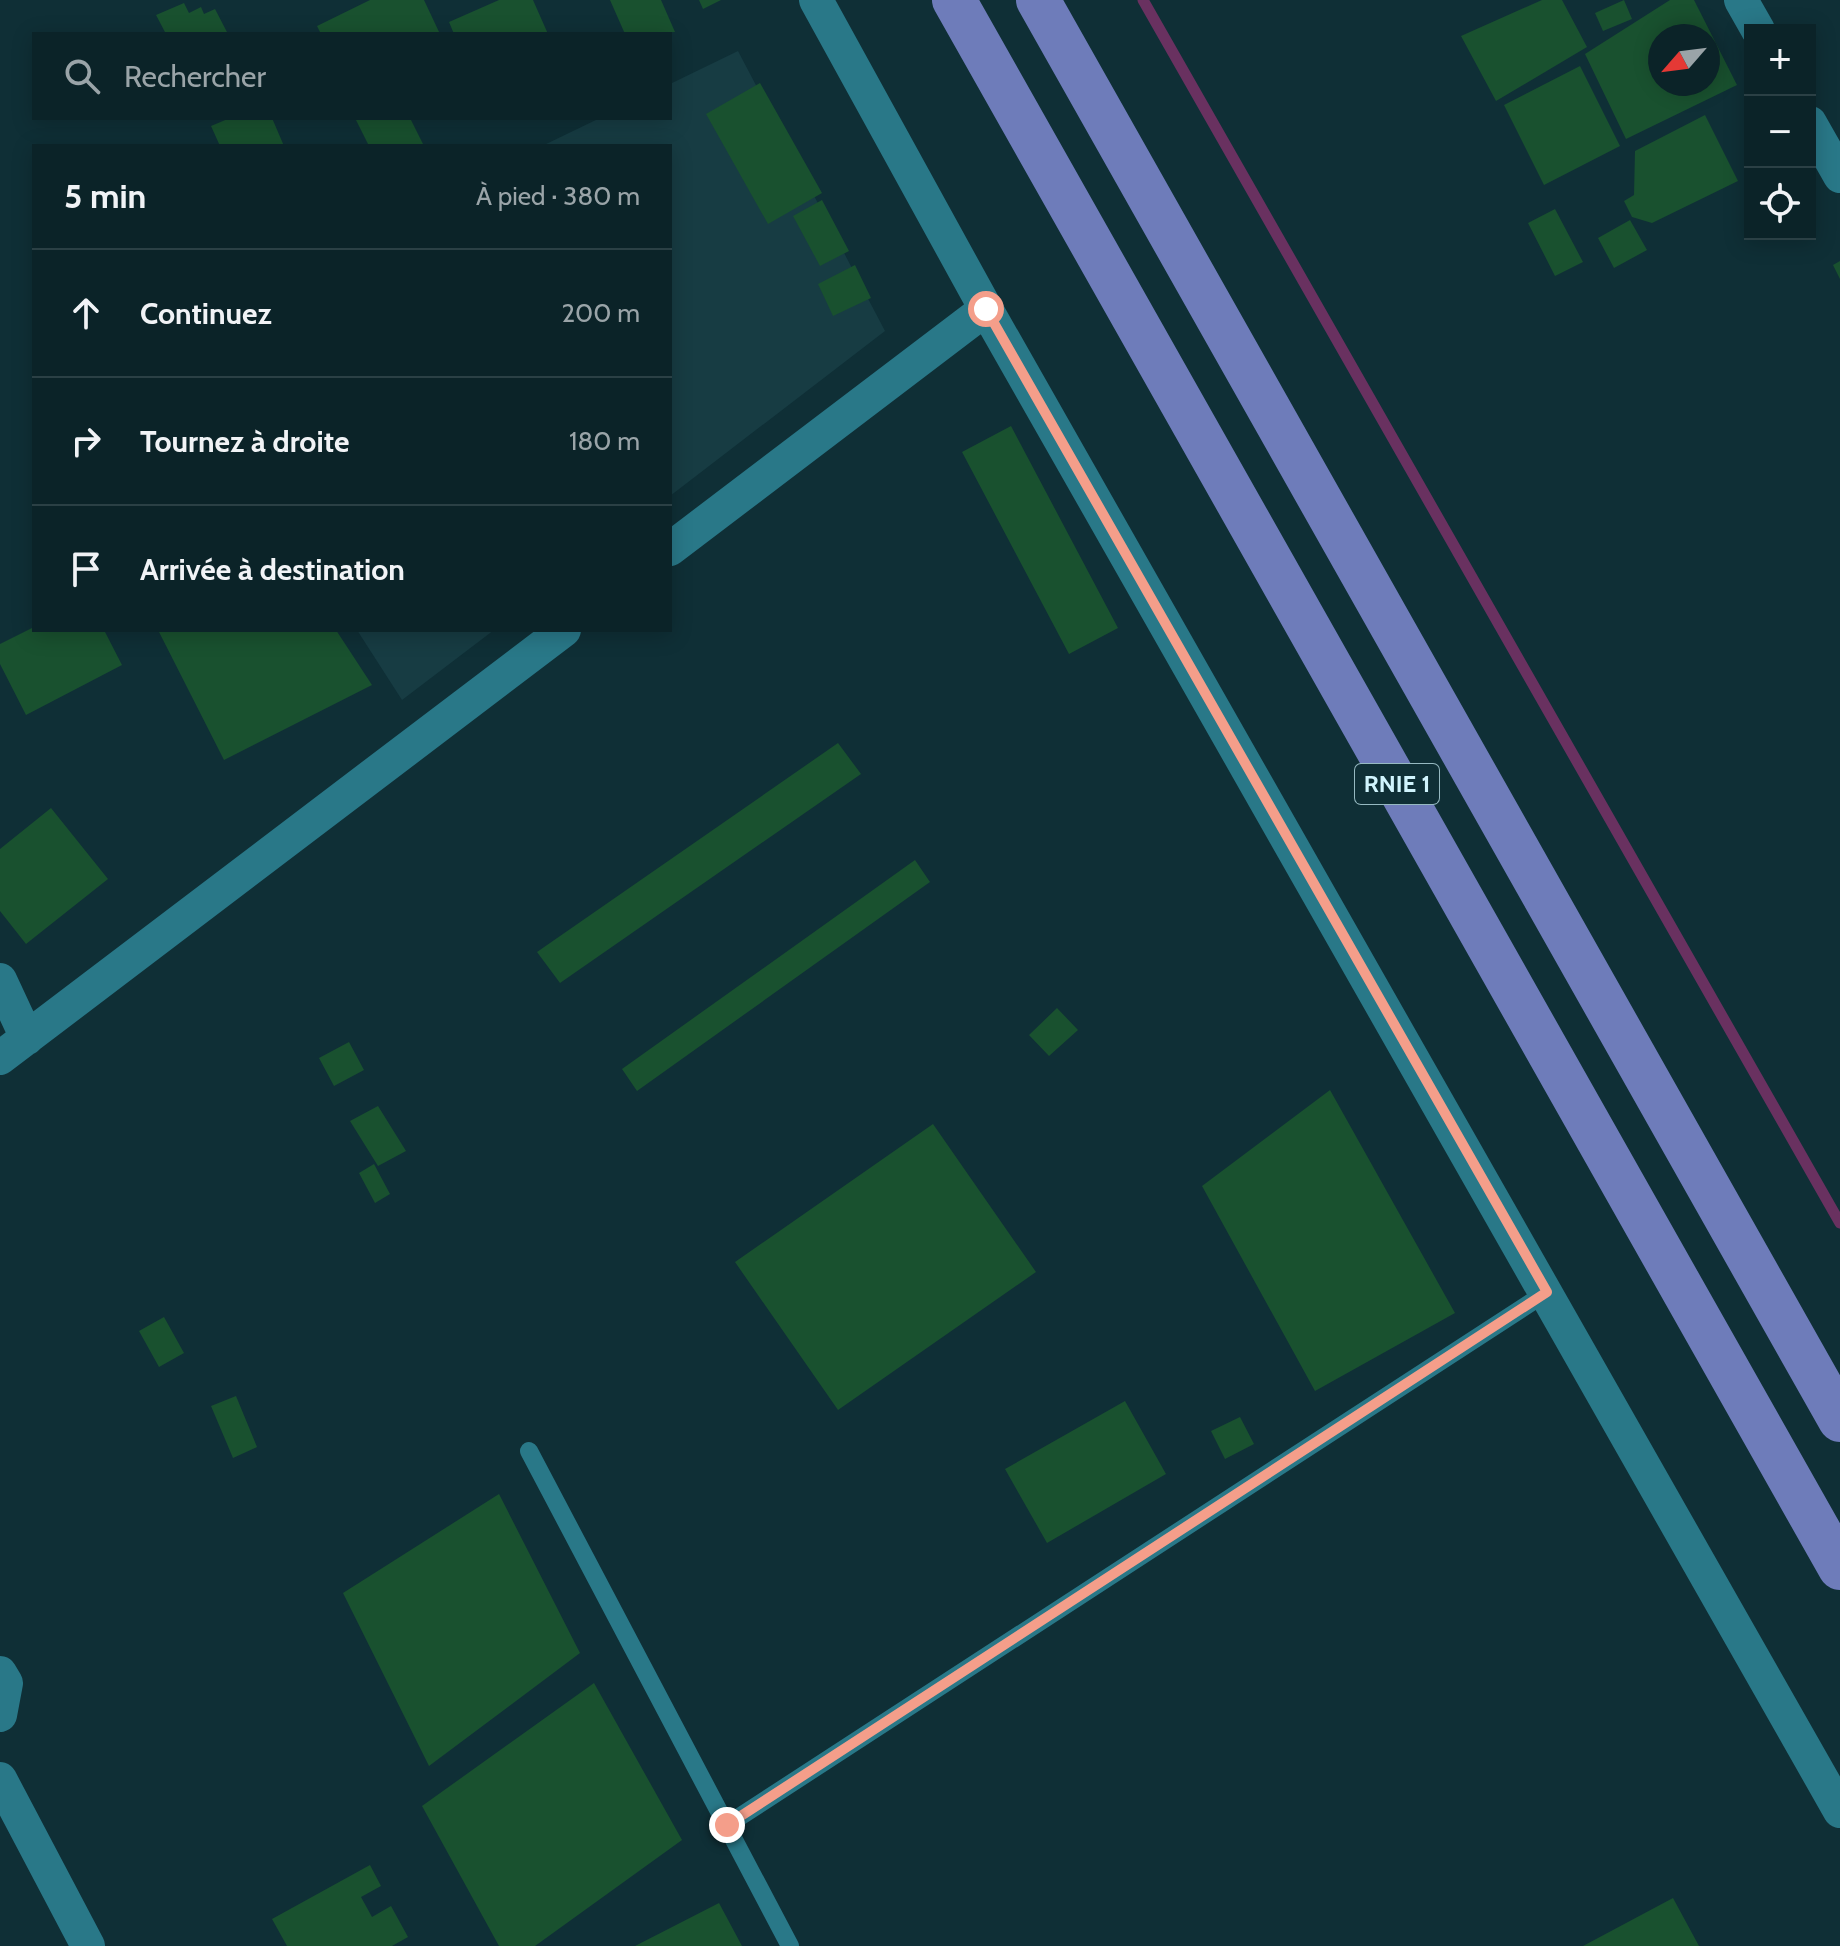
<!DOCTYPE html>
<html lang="fr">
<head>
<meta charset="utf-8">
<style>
  :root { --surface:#0b2328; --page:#192f34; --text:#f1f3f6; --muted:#9aa4a8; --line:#2b4045 }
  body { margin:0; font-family:Cabin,sans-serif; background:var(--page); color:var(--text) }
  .controls { position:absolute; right:24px; top:24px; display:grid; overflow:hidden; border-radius:0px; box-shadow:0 4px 20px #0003 }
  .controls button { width:72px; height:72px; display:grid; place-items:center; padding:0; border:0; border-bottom:2px solid var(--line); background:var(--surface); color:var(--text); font:40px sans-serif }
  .compass { position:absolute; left:1648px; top:24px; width:72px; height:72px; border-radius:50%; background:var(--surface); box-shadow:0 4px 20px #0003; rotate:242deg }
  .stop { position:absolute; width:24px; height:24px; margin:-18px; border:6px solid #f49e8a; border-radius:50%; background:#fff }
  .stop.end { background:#f49e8a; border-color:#fff; box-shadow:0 2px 8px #0008 }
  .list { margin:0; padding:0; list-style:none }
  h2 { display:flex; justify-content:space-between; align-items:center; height:104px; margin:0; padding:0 32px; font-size:34px }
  h2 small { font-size:26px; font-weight:400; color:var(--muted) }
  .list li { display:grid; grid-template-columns:52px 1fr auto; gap:24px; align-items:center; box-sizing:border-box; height:128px; padding:0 32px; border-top:2px solid var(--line) }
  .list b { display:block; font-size:30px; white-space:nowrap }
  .list em { font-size:26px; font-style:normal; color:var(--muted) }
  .icon { flex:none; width:44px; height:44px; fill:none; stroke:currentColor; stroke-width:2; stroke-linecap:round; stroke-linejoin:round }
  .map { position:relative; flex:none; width:1840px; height:1946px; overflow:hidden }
  .search { position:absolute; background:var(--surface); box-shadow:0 4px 20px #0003; left:32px; top:32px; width:640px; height:88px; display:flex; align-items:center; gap:20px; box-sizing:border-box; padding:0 28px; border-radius:0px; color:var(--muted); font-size:30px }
  .panel { position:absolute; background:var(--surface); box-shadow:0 4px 20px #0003; left:32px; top:144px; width:640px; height:488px; border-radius:0px }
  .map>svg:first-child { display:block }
</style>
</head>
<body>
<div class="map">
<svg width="1840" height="1946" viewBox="0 0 1840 1946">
  <rect width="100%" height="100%" fill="#0f2f36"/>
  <!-- built -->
  <path fill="#173c43" d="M738,51L885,331L670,496V146H542L600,118H670V84Z
    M357,630H494L402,700Z"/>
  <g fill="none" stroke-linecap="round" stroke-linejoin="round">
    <!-- stream -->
    <path stroke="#693160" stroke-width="11" d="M1143,0L1840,1223"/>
  </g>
  <!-- building -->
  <path fill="#19512f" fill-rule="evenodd" d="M370,0H424L440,34H321L317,26Z
    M499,0H533L548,34H454L449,22Z
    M610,0H661L675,32L625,34Z
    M699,0H721L703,9Z
    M1542,0H1562L1587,47L1496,101L1461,36Z
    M1624,0L1632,19L1603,31L1595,13Z
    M1670,0H1694L1737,85L1626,139L1585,54ZM1660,36H1708V84H1660Z
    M184,3L189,13L201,7L204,14L215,9L228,34H166L156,15Z
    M1580,66L1620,146L1544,185L1504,105Z
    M760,83L822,193L768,224L706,114Z
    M1705,115L1738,181L1652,223L1632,217L1624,201L1634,195L1635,151Z
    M230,118H272L284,146H220L211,126Z
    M355,118H410L424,146H369Z
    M822,200L849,251L820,266L793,216Z
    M1555,209L1583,262L1555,276L1528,223Z
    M1630,220L1647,250L1614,268L1598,238Z
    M1840,261V279L1833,265Z
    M855,265L871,298L833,316L818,284Z
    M1011,426L1118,628L1069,654L962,452Z
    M34,627V630H104L122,665L26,715L0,664V644Z
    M158,630H336L372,685L224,760Z
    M838,743L861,774L560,983L537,952Z
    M51,808L108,879L26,944L0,911V849Z
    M915,860L930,882L637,1091L622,1069Z
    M1057,1008L1078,1030L1049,1056L1029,1035Z
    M349,1042L364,1070L334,1086L319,1058Z
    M1330,1090L1455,1313L1315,1391L1202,1186Z
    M378,1106L406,1151L378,1166L350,1121Z
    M933,1124L1036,1272L838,1410L735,1262Z
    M374,1164L390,1194L375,1203L359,1173Z
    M164,1317L184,1353L159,1367L139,1331Z
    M236,1396L257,1447L233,1458L211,1406Z
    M1125,1401L1166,1474L1047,1543L1005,1469Z
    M1240,1417L1254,1444L1225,1459L1211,1431Z
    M499,1494L580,1653L429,1766L343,1593Z
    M594,1683L682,1840L535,1946H499L422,1806Z
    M370,1865L381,1886L361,1897L372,1917L391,1906L408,1937L392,1946H287L272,1919Z
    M1673,1898L1699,1946H1583Z
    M719,1903L742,1946H635Z"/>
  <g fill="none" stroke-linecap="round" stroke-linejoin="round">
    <!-- lane -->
    <path stroke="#297888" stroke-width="18" d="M529,1451L790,1946
      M727,1825L1547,1292"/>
    <!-- street -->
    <path stroke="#297888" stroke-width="34" d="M816,0L986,309L1840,1811
      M1741,0L1758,30
      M1810,123L1840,176
      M670,549L986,309
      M0,980L27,1038
      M0,1058L564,630
      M0,1673L6,1683L0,1715
      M0,1779L88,1946"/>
    <!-- highway -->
    <path stroke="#6e7cba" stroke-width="44" d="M954,0L1840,1568
      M1038,0L1840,1420"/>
  </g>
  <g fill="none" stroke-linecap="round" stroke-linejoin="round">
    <!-- route -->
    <path stroke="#f49e8a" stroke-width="10" d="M727,1825L1547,1292L986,309"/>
  </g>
  <g text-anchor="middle" stroke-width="7" stroke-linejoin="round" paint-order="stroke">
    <!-- shield labels -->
    <rect fill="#0f2f36" stroke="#96b9c1" stroke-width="2" x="1355" y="764" width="84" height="40" rx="6"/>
    <g font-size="24" font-weight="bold" fill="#d0f4fd">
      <text x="1397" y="792">RNIE 1</text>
    </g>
  </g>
</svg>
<div class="controls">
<button>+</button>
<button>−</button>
<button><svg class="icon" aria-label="locate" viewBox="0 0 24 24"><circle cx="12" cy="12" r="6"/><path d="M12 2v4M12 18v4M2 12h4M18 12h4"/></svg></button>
</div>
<svg class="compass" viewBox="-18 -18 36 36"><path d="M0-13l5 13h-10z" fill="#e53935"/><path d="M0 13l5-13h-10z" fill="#9aa4a8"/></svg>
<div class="stop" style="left:986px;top:309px"></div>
<div class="stop end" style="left:727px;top:1825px"></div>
<div class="search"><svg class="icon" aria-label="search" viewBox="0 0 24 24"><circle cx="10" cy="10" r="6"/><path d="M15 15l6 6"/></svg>Rechercher</div>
<section class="panel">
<h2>5 min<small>À pied · 380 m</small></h2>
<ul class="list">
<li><svg class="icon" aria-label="ahead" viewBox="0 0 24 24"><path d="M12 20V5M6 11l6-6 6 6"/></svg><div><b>Continuez</b></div><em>200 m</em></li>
<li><svg class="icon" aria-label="right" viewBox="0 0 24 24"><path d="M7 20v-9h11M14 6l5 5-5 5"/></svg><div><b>Tournez à droite</b></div><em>180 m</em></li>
<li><svg class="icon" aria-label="arrive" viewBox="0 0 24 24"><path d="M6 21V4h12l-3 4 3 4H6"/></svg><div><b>Arrivée à destination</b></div></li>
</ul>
</section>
</div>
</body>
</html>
